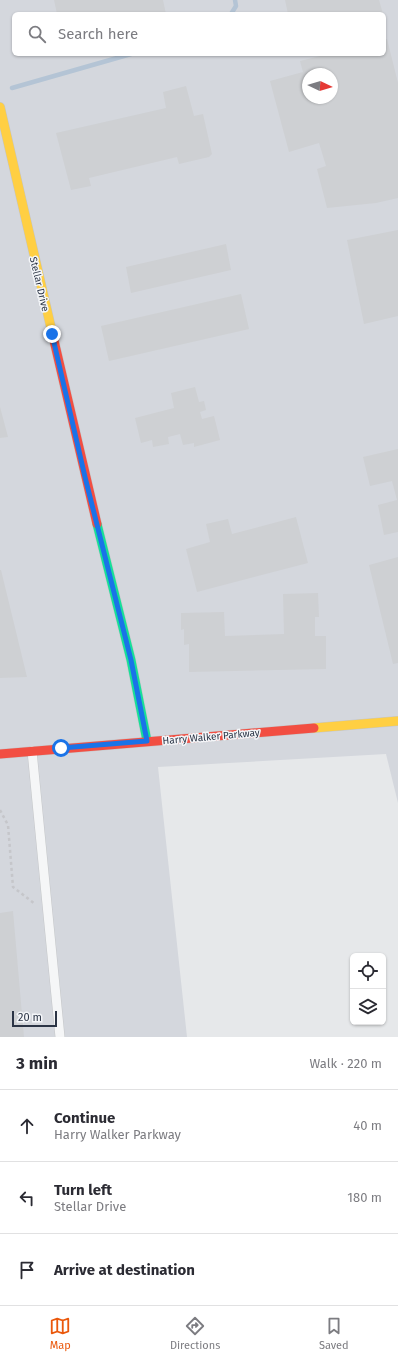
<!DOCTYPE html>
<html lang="en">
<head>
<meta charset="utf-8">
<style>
  :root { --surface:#fff; --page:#f2f2f3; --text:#2b2b33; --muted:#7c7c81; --line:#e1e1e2; --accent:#ea580c }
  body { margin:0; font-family:"Fira Sans",sans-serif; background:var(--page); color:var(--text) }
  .controls { position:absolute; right:12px; bottom:12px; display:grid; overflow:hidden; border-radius:6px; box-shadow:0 1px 3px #0004 }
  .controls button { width:36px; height:36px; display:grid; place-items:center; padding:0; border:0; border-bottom:1px solid var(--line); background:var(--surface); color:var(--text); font:20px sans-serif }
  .compass { position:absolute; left:302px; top:68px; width:36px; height:36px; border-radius:50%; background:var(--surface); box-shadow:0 1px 3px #0004; rotate:94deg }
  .scale { position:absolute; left:12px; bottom:10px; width:45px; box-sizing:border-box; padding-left:4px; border:2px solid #2b3445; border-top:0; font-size:11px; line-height:14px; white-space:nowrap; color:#2b3445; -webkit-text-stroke:3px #f4f6f9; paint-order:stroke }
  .stop { position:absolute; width:12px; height:12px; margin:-9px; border:3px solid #1a73e8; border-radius:50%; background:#fff }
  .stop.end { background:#1a73e8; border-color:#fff; box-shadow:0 1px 4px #0008 }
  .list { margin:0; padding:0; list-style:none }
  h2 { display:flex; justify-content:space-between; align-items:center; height:52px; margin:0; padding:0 16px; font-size:17px }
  h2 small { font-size:13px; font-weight:400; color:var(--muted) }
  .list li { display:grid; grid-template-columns:26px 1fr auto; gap:12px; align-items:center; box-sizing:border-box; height:72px; padding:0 16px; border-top:1px solid var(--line) }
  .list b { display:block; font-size:15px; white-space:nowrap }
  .list p { margin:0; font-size:13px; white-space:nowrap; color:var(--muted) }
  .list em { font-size:13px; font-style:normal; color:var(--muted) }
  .icon { flex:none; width:22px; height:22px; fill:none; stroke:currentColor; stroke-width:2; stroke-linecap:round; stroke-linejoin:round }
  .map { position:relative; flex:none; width:398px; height:1037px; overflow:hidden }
  .search { position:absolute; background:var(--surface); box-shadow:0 1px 3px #0004; left:12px; right:12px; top:12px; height:44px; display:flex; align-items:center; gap:10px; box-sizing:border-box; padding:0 14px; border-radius:6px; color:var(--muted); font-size:15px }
  .sheet { height:268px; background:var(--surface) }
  nav { display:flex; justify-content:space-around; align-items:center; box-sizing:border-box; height:56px; border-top:1px solid var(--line); background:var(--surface); font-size:11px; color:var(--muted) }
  nav a { display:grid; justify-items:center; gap:2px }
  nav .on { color:var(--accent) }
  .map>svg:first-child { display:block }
</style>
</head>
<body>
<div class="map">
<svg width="398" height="1037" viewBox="0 0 398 1037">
  <rect width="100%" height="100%" fill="#e6e8ea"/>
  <!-- built -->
  <path fill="#d4d7dd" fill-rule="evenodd" d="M0,0H398V803L386,754L158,767L187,1037H0ZM14,14H384V54H14ZM308,74H332V98H308Z"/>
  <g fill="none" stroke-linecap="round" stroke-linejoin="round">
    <!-- stream -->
    <path stroke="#b4c4d5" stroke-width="4.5" d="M231,14L236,6L235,0
      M12,88L131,54"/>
  </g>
  <!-- building -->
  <path fill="#ced0d3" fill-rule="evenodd" d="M54,0H163L166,14H57Z
    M285,0H379L383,14H288Z
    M387,39L398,83V198L376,203L327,208L317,169L326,166L319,143L289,152L270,81L303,72L300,61L328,54H384V40ZM308,74H332V98H308Z
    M186,86L194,116L203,114L212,154L209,157L179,164L177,157L89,178L91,186L71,190L56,133L166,108L163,92Z
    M398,230V316L364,324L347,240Z
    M226,244L231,270L131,293L126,267Z
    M241,294L249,329L109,361L101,326Z
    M195,387L199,402L204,401L206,410L200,412L202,419L214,416L220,440L194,447V443L183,445L180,434L168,437L169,444L153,447L152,440L141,443L135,418L174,408L171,393Z
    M0,407L8,437L0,438Z
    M398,449V532L384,535L378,505L397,500L392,481L370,486L363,457Z
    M296,517L308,563L197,592L186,549L210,542L206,524L228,519L232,534Z
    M398,557V663L393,664L369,565Z
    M0,570H1L27,677L0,678Z
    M318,593L319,617H315V636H326V669L189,672V644L184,645V629L181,630V613L224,612L225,636L284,634L283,594Z
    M13,911L24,1037H0V913Z"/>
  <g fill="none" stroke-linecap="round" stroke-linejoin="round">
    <!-- lane casing -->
    <g stroke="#c4c6c8" stroke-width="10">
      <path id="lane" d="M32,751L60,1037"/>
    </g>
    <!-- fast casing -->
    <g stroke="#c4c6c8" stroke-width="10">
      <path id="fast" d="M97,524L131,660L147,741"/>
    </g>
    <!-- slow casing -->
    <g stroke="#c4c6c8" stroke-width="10">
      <path id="slow" d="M0,107L52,332
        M314,728L398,721"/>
    </g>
    <!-- jam casing -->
    <g stroke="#c4c6c8" stroke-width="10">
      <path id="jam" d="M52,332L97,524
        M0,754L314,728"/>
    </g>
    <!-- path -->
    <path stroke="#c5c6ca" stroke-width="2.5" stroke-dasharray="3 3" stroke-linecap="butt" d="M0,810L8,825L13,887L35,904"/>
    <!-- lane -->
    <use href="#lane" stroke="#f5f6f7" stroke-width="9"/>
    <!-- fast -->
    <use href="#fast" stroke="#16e098" stroke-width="9"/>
    <!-- slow -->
    <use href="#slow" stroke="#ffcf43" stroke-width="9"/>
    <!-- jam -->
    <use href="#jam" stroke="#f24e42" stroke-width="9"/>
  </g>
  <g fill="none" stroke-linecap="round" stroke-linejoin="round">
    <!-- route -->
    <path stroke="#1a73e8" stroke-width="5" d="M52,334L85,477L131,660L147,741L61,748"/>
  </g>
  <g text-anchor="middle" stroke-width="3" stroke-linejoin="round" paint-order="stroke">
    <!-- street labels -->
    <g font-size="10" fill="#2b3445" stroke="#f4f6f9">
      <text transform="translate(40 284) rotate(77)" y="4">Stellar Drive</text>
      <text transform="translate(211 736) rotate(-5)" y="4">Harry Walker Parkway</text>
    </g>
  </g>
</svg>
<div class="controls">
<button><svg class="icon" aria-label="locate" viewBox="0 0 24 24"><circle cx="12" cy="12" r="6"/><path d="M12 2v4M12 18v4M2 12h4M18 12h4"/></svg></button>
<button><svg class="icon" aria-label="layers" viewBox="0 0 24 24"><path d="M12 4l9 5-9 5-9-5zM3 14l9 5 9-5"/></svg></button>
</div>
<svg class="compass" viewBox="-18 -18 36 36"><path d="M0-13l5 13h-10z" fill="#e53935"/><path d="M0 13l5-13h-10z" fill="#7c7c81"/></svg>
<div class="scale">20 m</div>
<div class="stop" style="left:61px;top:748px"></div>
<div class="stop end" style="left:52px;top:334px"></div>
<div class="search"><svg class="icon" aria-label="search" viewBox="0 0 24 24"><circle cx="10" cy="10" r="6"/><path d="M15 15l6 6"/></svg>Search here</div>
</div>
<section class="sheet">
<h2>3 min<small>Walk · 220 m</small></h2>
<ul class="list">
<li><svg class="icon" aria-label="ahead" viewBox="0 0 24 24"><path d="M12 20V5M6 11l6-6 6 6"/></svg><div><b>Continue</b><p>Harry Walker Parkway</p></div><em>40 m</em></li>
<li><svg class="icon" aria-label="left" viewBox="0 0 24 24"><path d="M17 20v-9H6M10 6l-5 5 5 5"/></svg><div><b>Turn left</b><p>Stellar Drive</p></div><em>180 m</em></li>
<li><svg class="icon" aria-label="arrive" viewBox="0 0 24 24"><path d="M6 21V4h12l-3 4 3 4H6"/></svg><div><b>Arrive at destination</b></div></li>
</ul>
</section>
<nav>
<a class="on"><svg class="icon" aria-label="map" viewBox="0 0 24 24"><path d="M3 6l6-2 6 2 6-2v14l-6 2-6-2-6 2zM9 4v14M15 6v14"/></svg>Map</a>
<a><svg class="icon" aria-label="directions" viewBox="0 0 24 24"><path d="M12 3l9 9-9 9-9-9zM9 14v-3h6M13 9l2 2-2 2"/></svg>Directions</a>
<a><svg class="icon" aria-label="saved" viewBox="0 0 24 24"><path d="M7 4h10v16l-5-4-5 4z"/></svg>Saved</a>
</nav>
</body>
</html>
